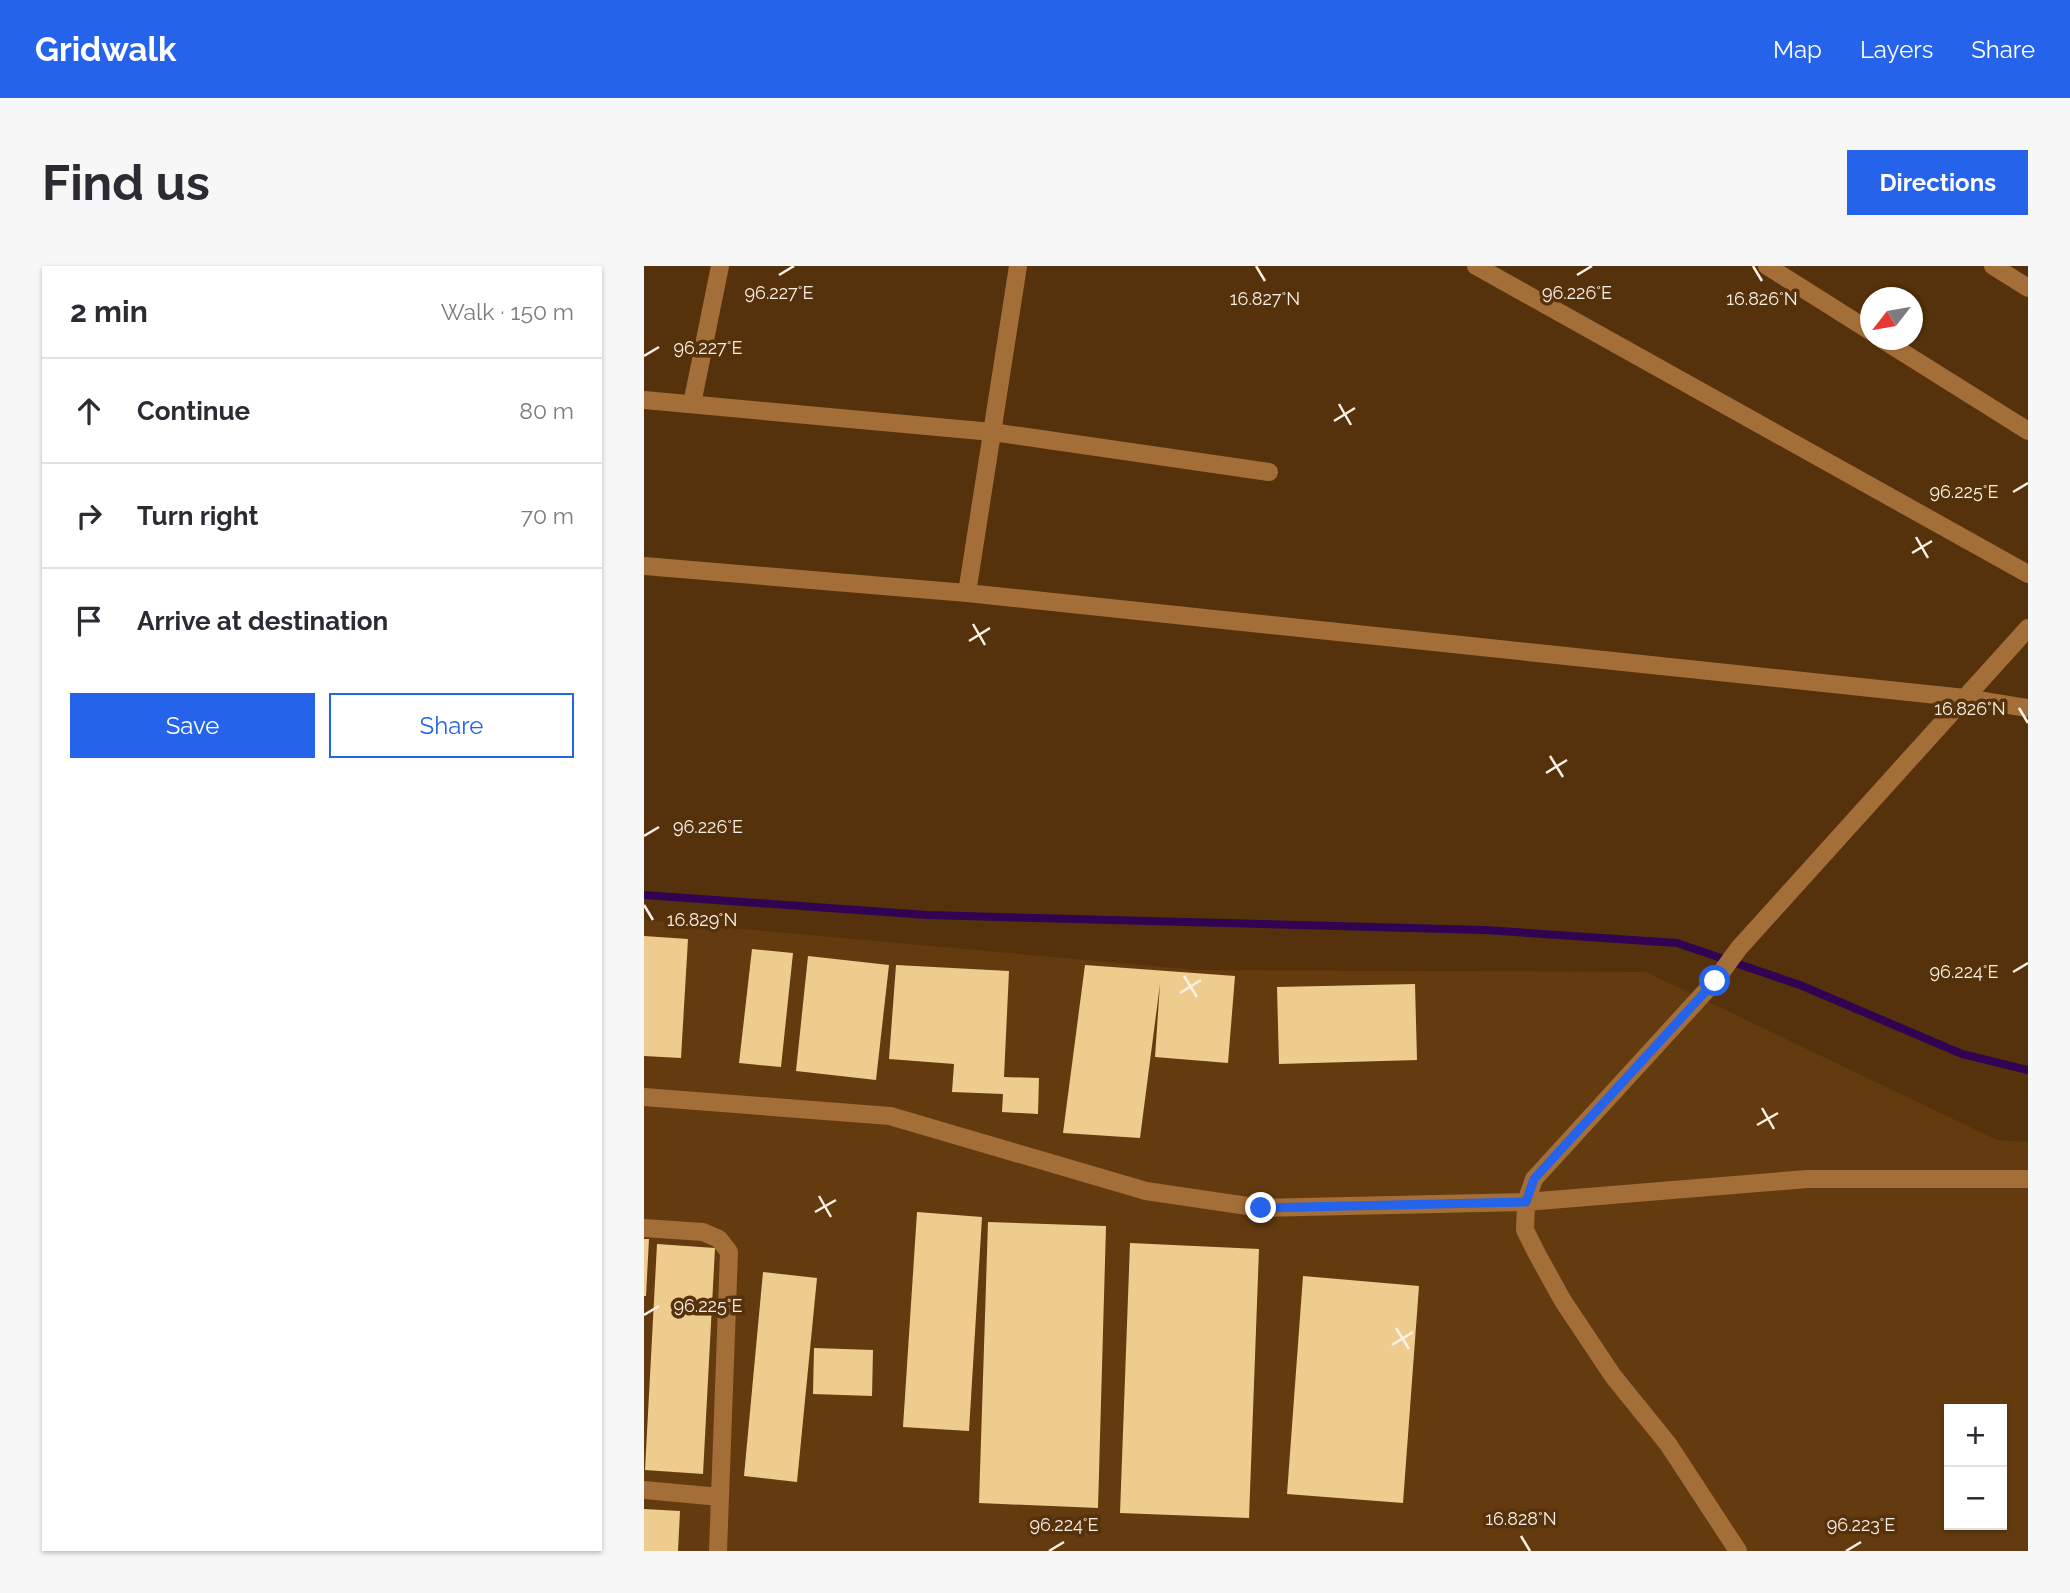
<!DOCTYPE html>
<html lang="en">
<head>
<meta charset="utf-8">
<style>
  :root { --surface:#fff; --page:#f7f7f7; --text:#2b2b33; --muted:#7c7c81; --line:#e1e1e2; --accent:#2563eb }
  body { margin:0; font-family:Raleway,sans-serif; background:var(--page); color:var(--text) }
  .controls { position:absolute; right:21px; bottom:21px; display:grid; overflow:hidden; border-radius:0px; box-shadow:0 2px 5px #0004 }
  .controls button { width:63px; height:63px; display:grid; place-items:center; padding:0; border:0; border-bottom:2px solid var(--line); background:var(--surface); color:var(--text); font:35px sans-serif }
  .compass { position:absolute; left:1216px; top:21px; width:63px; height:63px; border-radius:50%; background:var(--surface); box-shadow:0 2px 5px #0004; rotate:239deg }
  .stop { position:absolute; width:21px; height:21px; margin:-16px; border:5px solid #2563eb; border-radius:50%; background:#fff }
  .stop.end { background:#2563eb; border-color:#fff; box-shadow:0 2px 7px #0008 }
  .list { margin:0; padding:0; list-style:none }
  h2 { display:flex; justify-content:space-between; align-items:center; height:91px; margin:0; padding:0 28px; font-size:30px }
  h2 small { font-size:23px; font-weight:400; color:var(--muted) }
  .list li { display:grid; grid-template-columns:46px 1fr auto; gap:21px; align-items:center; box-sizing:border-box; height:105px; padding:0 28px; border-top:2px solid var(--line) }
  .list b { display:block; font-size:26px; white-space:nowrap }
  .list em { font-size:23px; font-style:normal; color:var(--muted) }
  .actions { display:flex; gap:14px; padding:21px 28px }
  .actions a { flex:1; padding:16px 0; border:2px solid var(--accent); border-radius:0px; text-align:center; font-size:24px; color:var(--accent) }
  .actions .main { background:var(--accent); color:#fff }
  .icon { flex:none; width:38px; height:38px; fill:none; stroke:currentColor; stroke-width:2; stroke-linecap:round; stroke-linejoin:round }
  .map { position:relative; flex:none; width:1384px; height:1285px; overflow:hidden; border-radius:0px }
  header { display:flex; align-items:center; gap:42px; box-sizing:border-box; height:98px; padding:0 35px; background:var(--accent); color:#fff }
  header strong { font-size:33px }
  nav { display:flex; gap:38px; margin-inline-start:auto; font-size:24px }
  .intro { display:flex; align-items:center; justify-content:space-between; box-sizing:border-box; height:168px; padding:0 42px }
  h1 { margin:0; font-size:49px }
  .button { padding:18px 32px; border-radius:0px; background:var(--accent); color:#fff; font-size:24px; font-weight:700 }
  main { display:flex; gap:42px; padding:0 42px }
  aside { flex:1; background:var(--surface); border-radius:0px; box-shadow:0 2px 5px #0004 }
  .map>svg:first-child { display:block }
</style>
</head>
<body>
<header>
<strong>Gridwalk</strong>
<nav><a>Map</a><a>Layers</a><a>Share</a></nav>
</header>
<div class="intro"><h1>Find us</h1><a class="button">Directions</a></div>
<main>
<aside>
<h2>2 min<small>Walk · 150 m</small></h2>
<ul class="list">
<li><svg class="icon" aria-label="ahead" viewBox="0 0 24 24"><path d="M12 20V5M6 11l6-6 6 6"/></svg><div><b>Continue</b></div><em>80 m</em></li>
<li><svg class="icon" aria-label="right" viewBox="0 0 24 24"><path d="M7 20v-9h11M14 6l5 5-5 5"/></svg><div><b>Turn right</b></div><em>70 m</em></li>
<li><svg class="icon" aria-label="arrive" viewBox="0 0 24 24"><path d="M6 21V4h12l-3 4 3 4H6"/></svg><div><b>Arrive at destination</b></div></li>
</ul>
<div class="actions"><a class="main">Save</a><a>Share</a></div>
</aside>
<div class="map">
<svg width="1384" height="1285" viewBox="0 0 1384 1285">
  <rect width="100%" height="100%" fill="#55320b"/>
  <!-- built -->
  <path fill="#633b0f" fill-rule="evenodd" d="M0,654L553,704L1002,706L1353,874L1384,876V1285H0ZM1305,1143H1358V1259H1305Z"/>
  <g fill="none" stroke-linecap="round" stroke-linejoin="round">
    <!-- stream -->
    <path stroke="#300452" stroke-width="8" d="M0,629L283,649L840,664L1033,677L1156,719L1318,788L1384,804"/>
  </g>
  <!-- building -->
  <path fill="#eecc8d" d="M0,670L44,673L37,792L0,790Z
    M108,683L149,687L137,801L95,797Z
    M164,690L245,699L232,814L152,805Z
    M252,699L365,705L360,811L395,812L394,848L358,846L359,828L308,826L310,798L245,793Z
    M441,699L591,710L584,797L511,791L516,718L496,872L419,867Z
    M771,718L773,794L635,798L633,721Z
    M273,946L338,951L325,1165L259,1161Z
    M344,956L462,960L454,1242L335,1237Z
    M0,973H5L2,1030H0Z
    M486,977L615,983L605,1252L476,1247Z
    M13,978L71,982L59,1208L1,1204Z
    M119,1006L173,1012L153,1216L100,1210Z
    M659,1010L775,1020L759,1237L643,1228Z
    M170,1082L229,1084L228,1130L169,1128Z
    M0,1243L36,1245L34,1285H0Z"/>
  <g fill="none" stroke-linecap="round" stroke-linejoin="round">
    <!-- minor -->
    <path stroke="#a46e39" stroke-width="18" d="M832,0L1384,308
      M1123,0L1226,65
      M1349,0L1384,22
      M1239,74L1384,165
      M0,134L348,166L625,206
      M48,138L76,0
      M0,300L323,327L1321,432L1384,442
      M323,327L374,0
      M0,831L246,850L502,925L617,942L882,936L1163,913H1384
      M0,962L59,966L75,973L85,986L74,1285
      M0,1224L76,1231
      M1094,1285L1024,1178L969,1110L919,1035L893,988L881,964L882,936L890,913L1071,715L1095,682L1384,362"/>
  </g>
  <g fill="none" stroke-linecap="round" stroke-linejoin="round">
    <!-- route -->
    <path stroke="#2563eb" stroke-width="9" d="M617,942L882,936L890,913L1071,715"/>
  </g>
  <!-- ticks -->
  <path fill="none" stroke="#fbf0e6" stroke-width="2.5" d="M612,0L621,15M1109,0L1118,15M135,9L150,0M933,9L948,0M0,90L15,81M695,138L707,159M690,155L711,142M1369,226L1384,217M1272,271L1284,292M1268,287L1288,275M329,358L341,379M325,375L346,362M1375,442L1384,457M906,490L919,511M902,507L923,494M0,570L15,561M0,639L9,654M1369,706L1384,697M540,710L553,731M536,727L557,714M1118,842L1130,863M1113,859L1134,847M175,930L187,951M171,946L192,934M0,1049L15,1040M752,1062L765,1083M748,1079L769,1066M877,1270L886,1285M405,1285L420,1276M1202,1285L1217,1276"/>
  <g font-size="18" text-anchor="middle" fill="#fbf0e6" stroke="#55320b" stroke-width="7" stroke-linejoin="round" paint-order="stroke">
    <text x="135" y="33">96.227°E</text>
    <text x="933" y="33">96.226°E</text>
    <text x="621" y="39">16.827°N</text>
    <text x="1118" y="39">16.826°N</text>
    <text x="64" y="88">96.227°E</text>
    <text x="1320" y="232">96.225°E</text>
    <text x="1326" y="449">16.826°N</text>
    <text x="64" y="567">96.226°E</text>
    <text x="58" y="660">16.829°N</text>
    <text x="1320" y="712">96.224°E</text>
    <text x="64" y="1046">96.225°E</text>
    <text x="877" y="1259">16.828°N</text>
    <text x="420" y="1265">96.224°E</text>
    <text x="1217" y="1265">96.223°E</text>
  </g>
</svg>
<div class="controls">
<button>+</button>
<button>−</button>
</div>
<svg class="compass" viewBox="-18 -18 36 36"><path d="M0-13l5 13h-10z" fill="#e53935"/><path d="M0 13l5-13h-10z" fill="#7c7c81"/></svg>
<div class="stop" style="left:1071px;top:715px"></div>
<div class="stop end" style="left:617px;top:942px"></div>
</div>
</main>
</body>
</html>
